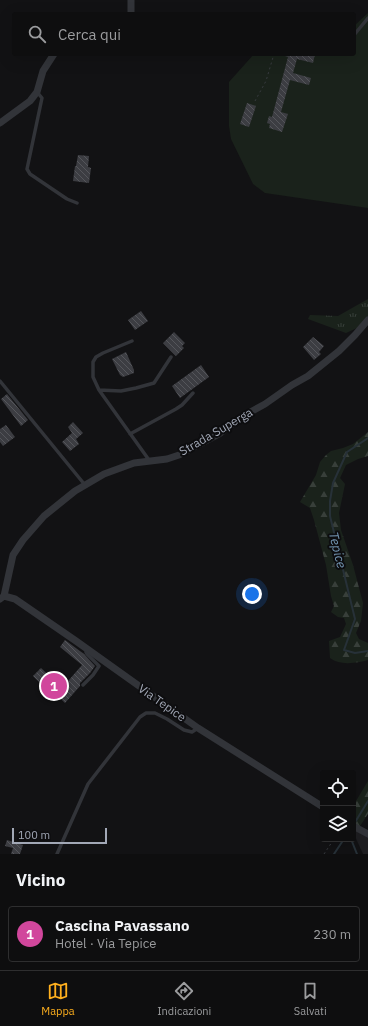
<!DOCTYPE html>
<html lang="it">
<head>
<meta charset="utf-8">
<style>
  :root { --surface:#0e0e0f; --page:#171718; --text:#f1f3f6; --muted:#9b9c9e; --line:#2e2e2f; --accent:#ffb01e }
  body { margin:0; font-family:"IBM Plex Sans",sans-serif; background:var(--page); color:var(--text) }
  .controls { position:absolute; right:12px; bottom:12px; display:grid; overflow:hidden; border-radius:4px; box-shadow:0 4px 16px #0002 }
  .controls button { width:36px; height:36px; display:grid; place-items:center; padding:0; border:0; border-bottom:1px solid var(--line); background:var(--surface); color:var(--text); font:20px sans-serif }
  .scale { position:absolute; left:12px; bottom:10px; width:95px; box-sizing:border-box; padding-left:4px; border:2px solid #a2a8b6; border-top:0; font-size:11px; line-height:14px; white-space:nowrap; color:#a2a8b6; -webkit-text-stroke:3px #0d0d0f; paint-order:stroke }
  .you { position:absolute; left:252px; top:594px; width:14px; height:14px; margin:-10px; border:3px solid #fff; border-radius:50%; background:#1a73e8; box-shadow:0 0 0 6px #1a73e833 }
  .badge { display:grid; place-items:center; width:26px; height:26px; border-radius:50%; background:var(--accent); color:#fff; font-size:13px; font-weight:700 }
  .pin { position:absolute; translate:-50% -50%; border:2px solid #fff; box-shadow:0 1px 4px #0006 }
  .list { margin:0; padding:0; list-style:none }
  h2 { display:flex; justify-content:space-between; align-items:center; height:52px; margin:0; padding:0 16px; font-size:17px }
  h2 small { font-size:13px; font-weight:400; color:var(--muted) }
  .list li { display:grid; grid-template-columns:26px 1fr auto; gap:12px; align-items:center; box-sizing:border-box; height:56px; margin:0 8px 8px; padding:0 8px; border:1px solid var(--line); border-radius:4px }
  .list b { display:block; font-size:15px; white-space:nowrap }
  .list p { margin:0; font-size:13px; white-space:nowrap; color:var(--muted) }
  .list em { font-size:13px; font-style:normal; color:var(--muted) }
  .icon { flex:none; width:22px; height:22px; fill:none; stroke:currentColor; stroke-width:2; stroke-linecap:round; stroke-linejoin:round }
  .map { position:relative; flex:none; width:368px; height:854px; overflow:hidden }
  .search { position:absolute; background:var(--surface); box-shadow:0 4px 16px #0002; left:12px; right:12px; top:12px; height:44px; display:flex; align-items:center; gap:10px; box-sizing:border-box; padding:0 14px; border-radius:4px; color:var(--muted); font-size:15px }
  .sheet { height:116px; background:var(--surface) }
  nav { display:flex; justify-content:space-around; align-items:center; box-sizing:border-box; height:56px; border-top:1px solid var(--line); background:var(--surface); font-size:11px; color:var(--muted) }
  nav a { display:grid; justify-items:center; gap:2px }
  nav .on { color:var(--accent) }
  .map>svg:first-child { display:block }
</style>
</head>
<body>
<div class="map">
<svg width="368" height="854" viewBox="0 0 368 854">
  <defs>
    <pattern id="grass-tufts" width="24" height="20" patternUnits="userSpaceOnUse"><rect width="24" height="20" fill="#1a221b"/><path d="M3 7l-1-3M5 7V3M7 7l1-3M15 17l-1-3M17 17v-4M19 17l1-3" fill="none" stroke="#383f3a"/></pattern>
    <pattern id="forest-firs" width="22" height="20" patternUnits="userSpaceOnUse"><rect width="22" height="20" fill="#1a221b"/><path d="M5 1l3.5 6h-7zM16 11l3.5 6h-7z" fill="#383f3a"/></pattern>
    <pattern id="building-back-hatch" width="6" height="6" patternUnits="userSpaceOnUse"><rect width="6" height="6" fill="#3c3d42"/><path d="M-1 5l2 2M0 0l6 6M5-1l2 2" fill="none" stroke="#55565b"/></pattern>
  </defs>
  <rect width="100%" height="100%" fill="#121214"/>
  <!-- built -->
  <path fill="#1e1e21" d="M353,829L368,837V854H363L353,832Z"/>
  <!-- grass -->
  <path fill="url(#grass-tufts)" d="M368,299V316L359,327L346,333L308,319L310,315L338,316Z"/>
  <!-- forest -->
  <path fill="url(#forest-firs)" d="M368,432V456L358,459L346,465L340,478L345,484L339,513L341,530L353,565L363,603L361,621L356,633L359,639L368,643V660C356,663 341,666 330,658L329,641L340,637L346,624L344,618L338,617L331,612L334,606L331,596L326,565L314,520L310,508L300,502L316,475L320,462L326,455L331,451L343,448L353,444Z
    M368,781V814L360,826H353V806Z"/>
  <!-- garden -->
  <path fill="#1a221b" d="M368,13V208L265,193L253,184L231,139L229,126V82L254,54H354V26Z"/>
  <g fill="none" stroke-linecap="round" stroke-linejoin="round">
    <!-- stream -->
    <path stroke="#273138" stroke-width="2" d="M368,438L347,452L333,483L330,501V516L355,619L344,650L355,653L368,651
      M354,824L368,801
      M351,839L357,854
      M334,854L344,839"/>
  </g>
  <!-- building -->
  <path fill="url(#building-back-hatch)" d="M285,54H315L313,63L297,59L293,73L311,78L309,85L290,80L281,112L288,114L282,132L269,128L270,124L267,123L269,116L272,117L288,57L285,56Z
    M247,103L256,106L249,127L240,124Z
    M78,155L89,156L88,167L91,168L89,183L73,181L75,166H76Z
    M141,311L148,321L135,330L128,320Z
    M174,332L185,343L182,346L184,348L176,356L163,343Z
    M313,337L324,346L319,352L321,354L314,360L303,347Z
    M126,352L134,370V373L123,377L120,375L112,359Z
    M201,365L209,377L180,398L172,386Z
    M7,394L28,420L21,426L1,399Z
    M73,422L83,433L76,439L79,444L70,451L62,442L72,433L68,427Z
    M6,425L15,437L3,446L0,442V429Z
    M65,640L84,654L95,666L90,673L80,683V686L65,703L46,685L44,687L33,676L41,668L62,688L82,665L60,647Z
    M7,840L23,845L20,854H11L13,848L5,846Z"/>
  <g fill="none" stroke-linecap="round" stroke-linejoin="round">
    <!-- path -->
    <path stroke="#383b40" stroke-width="1" stroke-dasharray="2 3" stroke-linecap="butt" d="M255,101L266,81L274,54
      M324,854L334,839"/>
    <!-- lane -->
    <path stroke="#323439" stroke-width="3.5" d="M354,35L368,18
      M37,92L42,98L27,169L30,174L67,199L77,203
      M132,341L103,353L96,357L93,362V377L99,390L149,460
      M0,381L85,485
      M99,390L121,391L136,388L154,383L171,357
      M130,434L176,409L182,405L193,393
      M83,685L93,675L99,666L87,654L86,652L88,650
      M57,854L88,784L140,717L146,713H155L167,719L184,730L192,732L198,728"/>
    <!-- street -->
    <path stroke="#323439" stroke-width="7" d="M131,14V0
      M0,123L30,101L37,92L43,71L54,54
      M4,596L15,599L76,641L198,728L323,807
      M0,599L4,596L13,555L23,540L44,516L75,491L104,474L134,463L167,459L179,455L219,434L245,415L265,404L292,385L308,376L339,351L355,335L368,320
      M353,826L368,834"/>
  </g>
  <g text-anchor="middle" stroke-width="4" stroke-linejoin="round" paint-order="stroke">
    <!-- street labels -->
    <g font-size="12" fill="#a2a8b6" stroke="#0d0d0f">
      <text transform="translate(216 432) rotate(-30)" y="4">Strada Superga</text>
      <text transform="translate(162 703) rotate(35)" y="4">Via Tepice</text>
    </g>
    <!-- water labels -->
    <g font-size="13" font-style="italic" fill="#7598b5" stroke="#0d0d0f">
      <text transform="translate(338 550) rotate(76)" y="5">Tepice</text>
    </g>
  </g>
</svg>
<div class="controls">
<button><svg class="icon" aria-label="locate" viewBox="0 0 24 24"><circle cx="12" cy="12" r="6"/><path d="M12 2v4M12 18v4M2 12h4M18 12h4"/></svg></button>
<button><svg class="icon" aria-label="layers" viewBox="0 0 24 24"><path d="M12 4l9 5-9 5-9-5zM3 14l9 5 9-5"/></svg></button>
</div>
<div class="scale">100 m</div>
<div class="you"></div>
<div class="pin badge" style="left:54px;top:686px;background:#d1479c">1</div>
<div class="search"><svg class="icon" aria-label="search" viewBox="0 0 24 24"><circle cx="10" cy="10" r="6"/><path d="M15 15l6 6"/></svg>Cerca qui</div>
</div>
<section class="sheet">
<h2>Vicino<small></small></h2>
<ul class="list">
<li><span class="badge" style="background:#d1479c">1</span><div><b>Cascina Pavassano</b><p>Hotel · Via Tepice</p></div><em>230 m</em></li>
</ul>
</section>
<nav>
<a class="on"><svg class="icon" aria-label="map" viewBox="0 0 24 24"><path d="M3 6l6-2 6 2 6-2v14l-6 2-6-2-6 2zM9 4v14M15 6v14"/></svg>Mappa</a>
<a><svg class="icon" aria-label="directions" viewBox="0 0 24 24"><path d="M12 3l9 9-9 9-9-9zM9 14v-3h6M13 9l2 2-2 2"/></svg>Indicazioni</a>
<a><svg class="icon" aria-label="saved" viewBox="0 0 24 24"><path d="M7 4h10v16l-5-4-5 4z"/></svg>Salvati</a>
</nav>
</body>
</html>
